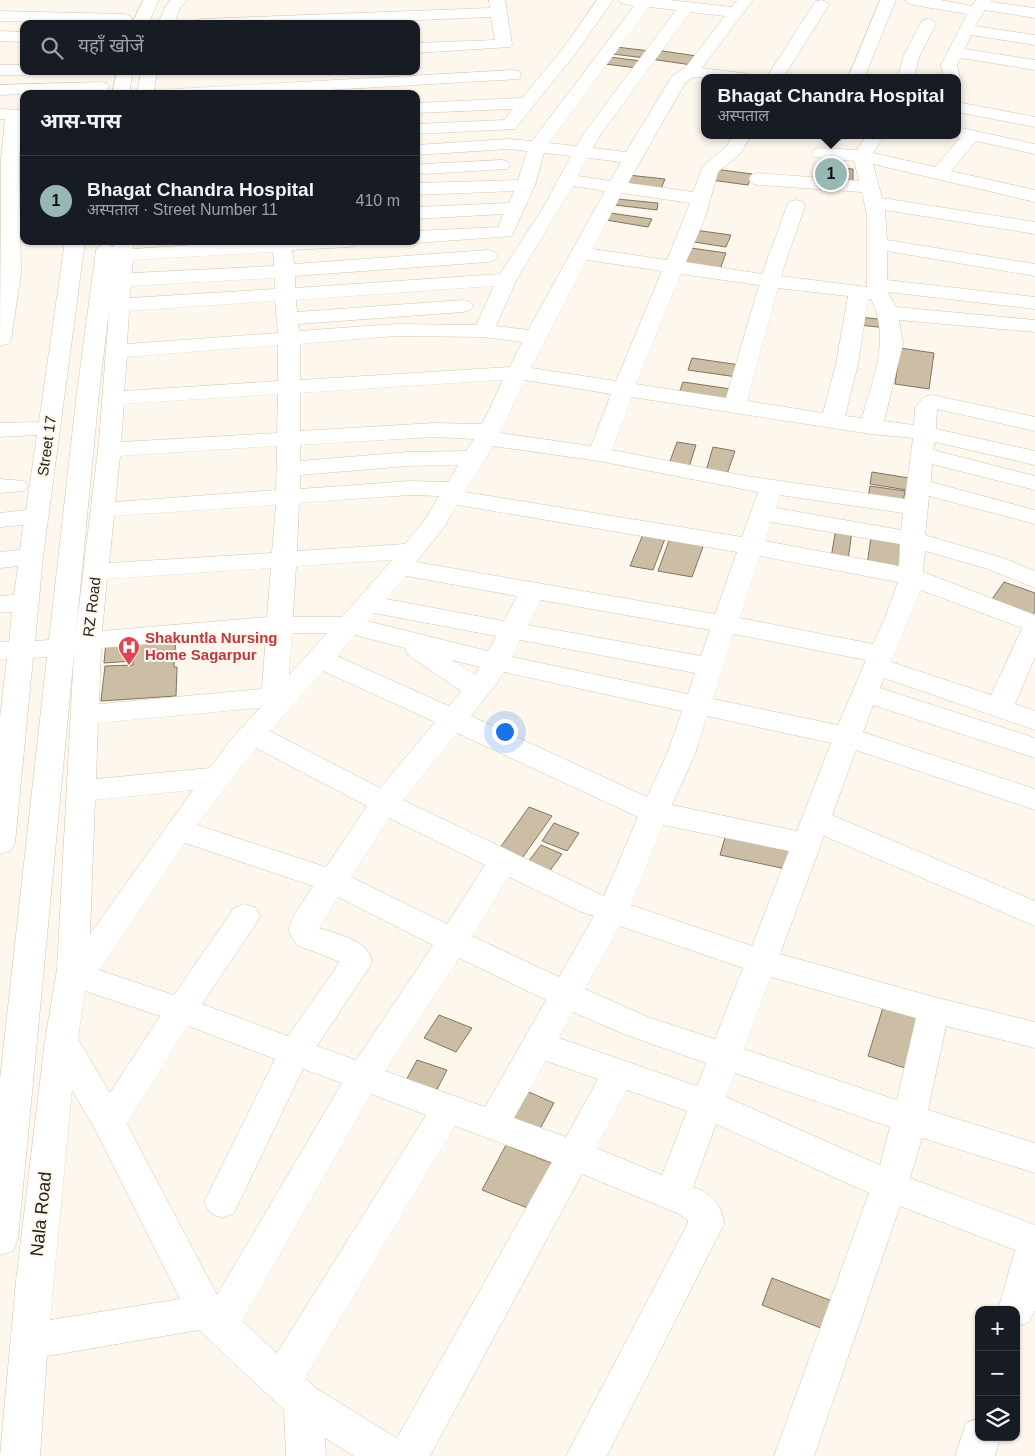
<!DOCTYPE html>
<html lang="hi">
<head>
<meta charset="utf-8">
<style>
  :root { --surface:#171b24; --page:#20242c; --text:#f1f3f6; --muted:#9ea1a6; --line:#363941; --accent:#97b8b5 }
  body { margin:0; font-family:Arial,"Noto Sans Devanagari",sans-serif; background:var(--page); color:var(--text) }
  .controls { position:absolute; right:15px; bottom:15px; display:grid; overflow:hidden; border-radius:10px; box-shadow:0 1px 4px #0004 }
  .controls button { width:45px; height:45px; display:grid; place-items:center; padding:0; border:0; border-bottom:1px solid var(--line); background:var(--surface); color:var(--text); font:25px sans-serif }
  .you { position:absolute; left:504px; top:731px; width:18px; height:18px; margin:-12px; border:4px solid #fff; border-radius:50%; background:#1a73e8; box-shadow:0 0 0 8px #1a73e833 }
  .badge { display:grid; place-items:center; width:32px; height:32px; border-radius:50%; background:var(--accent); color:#111; font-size:16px; font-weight:700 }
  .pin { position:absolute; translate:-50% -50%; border:2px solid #fff; box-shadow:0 1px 5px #0006 }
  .popup { position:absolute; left:701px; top:74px; width:260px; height:65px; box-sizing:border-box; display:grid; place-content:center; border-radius:10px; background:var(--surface); filter:drop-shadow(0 1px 4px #0005); font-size:16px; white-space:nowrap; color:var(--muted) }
  .popup b { font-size:19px; color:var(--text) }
  .popup::after { content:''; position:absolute; left:50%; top:100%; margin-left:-10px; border:10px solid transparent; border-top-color:var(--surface) }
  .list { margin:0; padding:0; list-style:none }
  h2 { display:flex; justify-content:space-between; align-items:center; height:65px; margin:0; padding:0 20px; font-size:21px }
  h2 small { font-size:16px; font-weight:400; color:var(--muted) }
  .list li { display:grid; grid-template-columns:32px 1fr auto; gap:15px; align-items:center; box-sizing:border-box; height:90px; padding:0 20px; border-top:1px solid var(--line) }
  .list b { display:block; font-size:19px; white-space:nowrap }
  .list p { margin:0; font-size:16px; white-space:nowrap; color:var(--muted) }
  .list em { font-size:16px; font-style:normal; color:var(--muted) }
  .icon { flex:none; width:28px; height:28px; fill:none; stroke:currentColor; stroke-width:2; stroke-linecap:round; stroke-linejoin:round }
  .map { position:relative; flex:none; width:1035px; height:1456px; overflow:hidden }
  .search { position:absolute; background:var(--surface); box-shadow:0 1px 4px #0004; left:20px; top:20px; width:400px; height:55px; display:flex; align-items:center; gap:12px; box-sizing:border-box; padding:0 18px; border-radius:10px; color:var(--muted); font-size:19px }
  .panel { position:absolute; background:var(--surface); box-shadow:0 1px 4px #0004; left:20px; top:90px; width:400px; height:155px; border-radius:10px }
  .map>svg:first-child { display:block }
</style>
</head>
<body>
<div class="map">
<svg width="1035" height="1456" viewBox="0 0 1035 1456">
  <rect width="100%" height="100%" fill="#fdf7ee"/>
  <!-- building -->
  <path fill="#ccbda5" stroke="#837560" d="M616,47L650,51L646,58L612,54Z
    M656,50L697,56L692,65L650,59Z
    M610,57L641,61L637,68L605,64Z
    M820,167L853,169V181L820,179Z
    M715,169L752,174L748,185L711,180Z
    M628,175L665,179L660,191L623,187Z
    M617,199L658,203L657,210L615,205Z
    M610,213L652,219L648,227L606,220Z
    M694,230L731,235L726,247L688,241Z
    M691,248L726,253L719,272L684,268Z
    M859,317L888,320V328L858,325Z
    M900,348L934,353L929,389L895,384Z
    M692,358L740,365L737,377L688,370Z
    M683,382L731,389L727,403L678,396Z
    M677,442L696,445L689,467L669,464Z
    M713,447L735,451L727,474L706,471Z
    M872,472L909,478L907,490L870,484Z
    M870,486L905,491L903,502L868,498Z
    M836,528L852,531L848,560L831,558Z
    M644,532L666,536L653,570L630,566Z
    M871,537L907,542L904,570L867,565Z
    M670,538L704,544L692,577L658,571Z
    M1004,582L1035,593V612L1031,617L990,602Z
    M176,637L174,667H177L176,696L101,701L105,666L133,665V661L104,663L106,642Z
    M529,807L552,816L520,861L497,852Z
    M554,823L579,833L567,851L542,841Z
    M726,834L796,849L791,870L720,855Z
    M541,845L562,854L546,876L525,866Z
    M885,1001L927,1014L911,1070L868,1056Z
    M439,1015L472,1028L456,1052L424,1038Z
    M417,1060L447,1070L433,1097L403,1086Z
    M522,1089L554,1103L536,1136L503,1121Z
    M506,1145L558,1166L535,1211L482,1190Z
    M772,1278L840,1304L831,1332L762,1305Z"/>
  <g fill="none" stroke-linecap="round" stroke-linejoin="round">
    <!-- minor casing -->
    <g stroke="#d4c5ad" stroke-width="1">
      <path id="minor" d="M143,0H159L148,24H132Z
        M171,0H187L180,8L174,24H158L165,7Z
        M489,0H505L512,44L510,47L416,53V43L495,40L491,17L324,24H192L194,21L200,19L490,8Z
        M597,0H613L576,53L515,129L416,134V124L504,120L513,109L416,113V103L522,98L564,47Z
        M618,0H669L732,7L737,0H753L702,68L741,73L747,74L749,78L694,77L685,83L628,183L693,192L703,166L727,146L733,135H751L741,153L718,172L705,218L686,262L762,274L787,206L789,202L796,200L803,202L805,206L781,276L867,287V215L862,192L758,185L751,183L749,179L751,175L758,173L859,181L854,161L814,157L811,153L814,149L820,148L857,150L867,135H885L873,153L935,167L960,138L950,135H957V127L1035,144V154L976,141L951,171L1035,190V202L873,164L882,198L1035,222V234L885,210L887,240L1035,264V276L887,251V280L1035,297V309L888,292L896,307L1035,320V332L899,320L903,344L884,421L914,425L915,407L924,397L932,395L1035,417V431L937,409L936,429L1035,451V465L935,442L933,450L1035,476V490L932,464L931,482L1035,510V524L929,496L925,535L1006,559L1035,571V588L988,569L925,551L923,572L1035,615V657L1015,704L1035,711V730L884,678L880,688L1035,738V758L873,705L863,732L1035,789V810L856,750L832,815L1035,901V926L824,836L780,954L934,997L1035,1022V1048L946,1026L928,1110L1035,1143V1173L922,1138L910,1178L1035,1225V1310L1029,1322L1016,1327V1310H998L1015,1250L900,1206L814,1456H774L869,1193L716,1124L693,1187C711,1193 722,1204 724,1224L607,1456H566L688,1223V1220L677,1213L582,1174L430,1456H354L325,1438L326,1456H286L284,1410L199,1330L47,1356L40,1456H0L16,1281L45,1040L57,970L74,653L18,1239L13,1251L0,1255V1079L47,657L33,658L15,843L10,851L0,854V717L7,659L0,660V642H9L12,612H0V596L14,595L18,566L0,568V552L20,550L23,525L0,527V513L26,510L37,435L0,437V423L39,422L65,241H85L43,557L35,641L49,640L77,392L96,250L99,246L106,244L114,247V241H134L133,249L251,241H359L356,245L349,247L292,250L294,264L488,250L495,252L498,256L495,260L488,262L295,276V288L500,274L543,208L571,156L544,153L535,185L512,236L416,243L410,241H416V231L498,227L503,214L416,219V207L509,203L514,191L416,195V183L518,180L527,151L508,149L416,155V145L508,139L532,141L634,6L621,3ZM649,7L676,10L585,132L576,146L549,143ZM690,12L725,16L685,68L672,76L626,152L593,148L599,137ZM588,158L621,162L610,181L578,176ZM573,186L605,191L528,330L496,326L517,279ZM622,193L690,203L667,260L593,249ZM273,252L274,266L132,273L133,260ZM587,260L662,271L616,381L531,368ZM681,274L759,285L726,398L636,384ZM275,278V289L130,298L131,286ZM494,286L476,325L395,324L299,331L298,324L463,312L470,310L473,306L470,302L463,300L297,312L296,300ZM778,288L848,296L836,364L823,413L747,401ZM868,299H871C891,340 873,377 862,418L845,416L858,364ZM275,301L278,333L127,344L129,311ZM109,311L99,441L76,632L99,392ZM395,336L483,337L522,342L510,367L300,380V344ZM278,345V381L124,391L127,357ZM503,380L482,424L434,423L300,431V393ZM525,380L611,394L591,446L500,433ZM278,394L277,433L121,442L124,404ZM632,397L871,434L913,438L905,499L746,476L612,450ZM434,437L474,439L466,451L408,452L300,461V445ZM277,446L276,490L115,502L120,456ZM493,446L599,461L758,492L742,537L465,492ZM458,465L448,482L410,481L300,489V475L408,466ZM410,495L439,496L426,518L405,544L297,551L299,503ZM780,495L903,513L901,530L776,508ZM276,505L272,553L109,563L114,516ZM457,505L737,552L715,614L416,562L445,526ZM771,522L900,544L899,566L765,541ZM760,556L898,582L885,618L873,644L740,618ZM392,560L342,617H293L296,566ZM271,568L267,617L102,631L107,579ZM406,576L517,596L504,621L386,599ZM921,590L1022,628L991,695L891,662ZM541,600L710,630L701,656L528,625ZM374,613L496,636L488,651L367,621ZM292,633H327L289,675ZM266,634L262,689L99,704L101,648ZM734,634L866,660L838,725L713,699ZM355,635L405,648L408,655L461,691L449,706L337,656ZM520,640L695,673L688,694L512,657ZM452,660L480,667L475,675ZM323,671L435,722L380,788L270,731ZM504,672L682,711L667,754L647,797L471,716L497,683ZM260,708L233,737L210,768L96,779L98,723ZM707,716L831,743L797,831L672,805L695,754ZM457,733L638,817L604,896L403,800ZM256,748L367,806L326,867L197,825ZM193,790L90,934L95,800ZM389,818L485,865L447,924L351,877ZM663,825L789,851L752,946L631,905ZM185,843L313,886L294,915L288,931L297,945L340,962L288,1036L202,1004L256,924L260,916L256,908L245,904L234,908L174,995L99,970ZM509,877L579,911L594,916L559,977L472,936ZM338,897L433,945L356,1060L317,1046L372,963C371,940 336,934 319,928ZM620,926L743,968L715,1039L648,1017L585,989ZM459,958L546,1000L485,1107L385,1071ZM771,977L916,1018L897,1100L744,1049ZM85,991L160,1016L110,1093L78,1039ZM573,1012L626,1035L706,1063L697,1086L559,1038ZM188,1026L275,1059L204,1202L210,1213L222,1218L234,1213L303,1069L342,1083L217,1295L127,1124ZM546,1061L598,1079L566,1137L514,1118ZM735,1073L890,1127L880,1165L726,1097ZM72,1090L97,1133L180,1299L50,1320ZM627,1090L687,1111L662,1175L596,1148ZM371,1094L426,1115L277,1353L242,1321ZM455,1126L552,1162L397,1438L317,1389L305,1378Z
        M821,0L827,2L829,5L783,78H766L815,2Z
        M880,0H896L864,78H848Z
        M905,0H940L972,6L976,0H992L991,2L1035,8V18L985,10L975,26L1035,35V45L971,35L965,49L1035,60V70L961,58L957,65L960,78L958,82L957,78H944L941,65L967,14L913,5L908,3Z
        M0,11L124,14L130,16L132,19L130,22L124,24L0,21Z
        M928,19L934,21L936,24L919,57L914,78H898L903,57L920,24L922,21Z
        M0,31L24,32V42L0,41Z
        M0,65H24V71H31L24,75H0Z
        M513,70L519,71L521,75L519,79L258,94H137L141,71H157L154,90Z
        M117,71H133L129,94H112Z
        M101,82L107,83L109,87L107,91L0,95V85Z
        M957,102L1035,117V127L957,112Z
        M0,109L20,110L23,114L19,160L21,273L11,340L7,344L0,346L1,160L5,119H0Z
        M501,160L507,161L510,165L507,169L425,174L419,173L416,170L419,165L425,164Z
        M0,479L24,481L28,486L24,491L0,493Z
        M979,1418V1437H1000L995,1456H955L966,1423Z"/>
    </g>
    <!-- minor -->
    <use href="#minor" fill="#fff" fill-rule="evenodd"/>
  </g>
  <!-- icons -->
  <defs>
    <g id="hospital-pin" transform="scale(1.125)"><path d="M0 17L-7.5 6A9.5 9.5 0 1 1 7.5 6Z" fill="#e0444e" stroke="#fdf7ee"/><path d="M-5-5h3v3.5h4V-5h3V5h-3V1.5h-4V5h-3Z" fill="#fff"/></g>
  </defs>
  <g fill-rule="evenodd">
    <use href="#hospital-pin" x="129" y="647"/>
  </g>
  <g text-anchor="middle" stroke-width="4" stroke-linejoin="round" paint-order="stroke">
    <!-- street labels -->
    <g font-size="15" fill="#241e15" stroke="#fdf7ee">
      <text transform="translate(47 446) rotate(-82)" y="5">Street 17</text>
      <text transform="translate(92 607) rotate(-83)" y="5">RZ Road</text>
    </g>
    <!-- health labels -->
    <g font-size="15" font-weight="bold" fill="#be3a42" stroke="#fdf7ee" text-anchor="start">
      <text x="145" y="643">Shakuntla Nursing<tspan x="145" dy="17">Home Sagarpur</tspan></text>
    </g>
    <!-- near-street labels -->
    <g font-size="18" fill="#241e15" stroke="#fdf7ee">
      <text transform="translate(41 1214) rotate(-84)" y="6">Nala Road</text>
    </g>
  </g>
</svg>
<div class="controls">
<button>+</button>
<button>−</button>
<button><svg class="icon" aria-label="layers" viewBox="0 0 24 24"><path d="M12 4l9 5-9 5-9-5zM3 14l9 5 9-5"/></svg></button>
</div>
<div class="you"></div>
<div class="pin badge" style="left:831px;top:174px">1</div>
<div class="popup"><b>Bhagat Chandra Hospital</b>अस्पताल</div>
<div class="search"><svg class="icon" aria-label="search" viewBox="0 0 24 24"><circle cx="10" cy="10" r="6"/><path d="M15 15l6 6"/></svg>यहाँ खोजें</div>
<section class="panel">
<h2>आस-पास<small></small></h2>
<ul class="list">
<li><span class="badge">1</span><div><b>Bhagat Chandra Hospital</b><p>अस्पताल · Street Number 11</p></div><em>410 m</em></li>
</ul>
</section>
</div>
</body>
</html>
